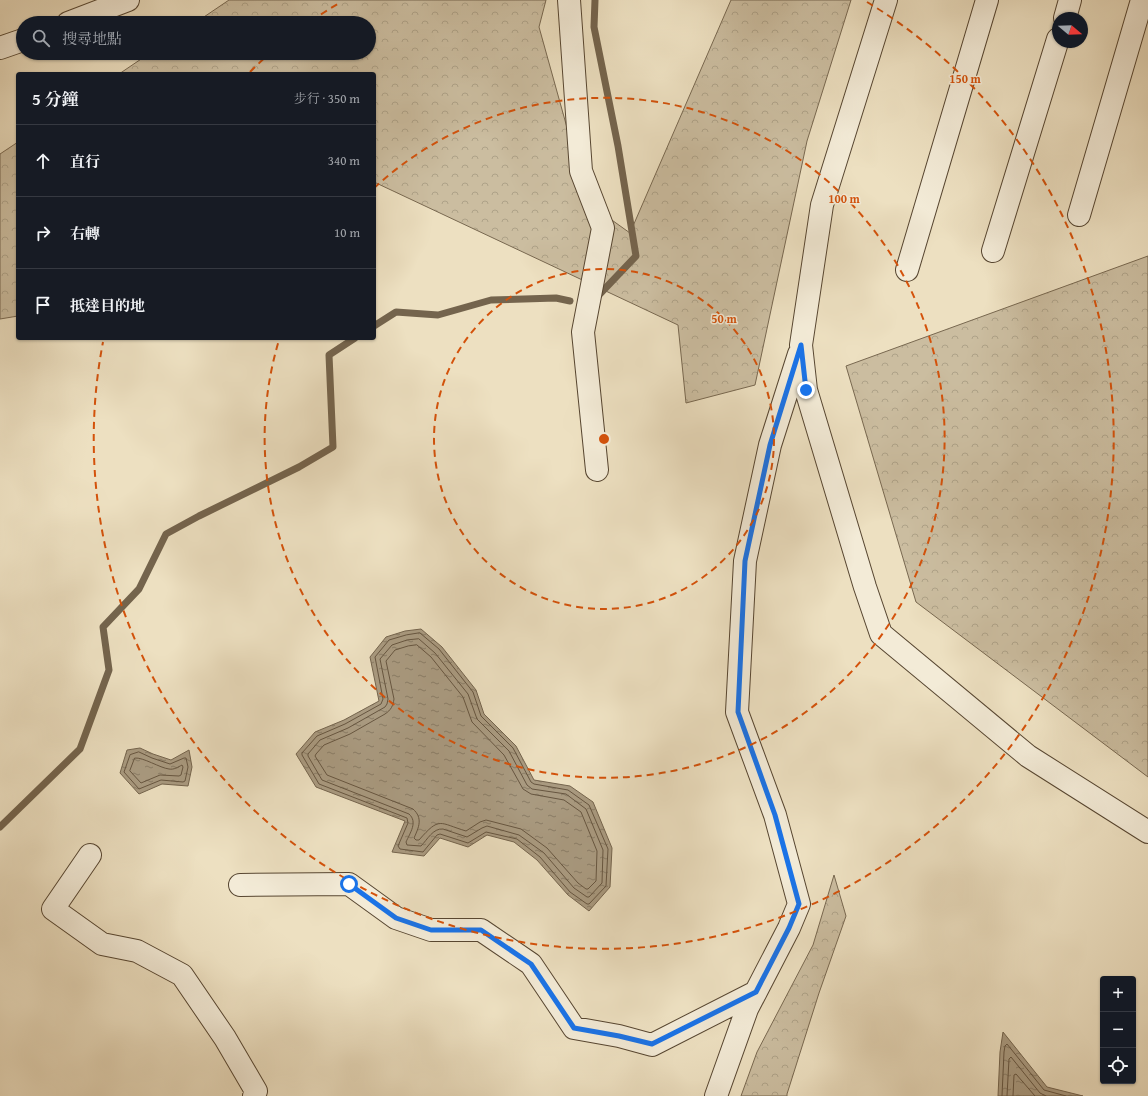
<!DOCTYPE html>
<html lang="zh-TW">
<head>
<meta charset="utf-8">
<style>
  :root { --surface:#171b24; --page:#20242c; --text:#f1f3f6; --muted:#9ea1a6; --line:#363941 }
  body { margin:0; font-family:"Gentium Book Plus","Noto Serif TC",serif; background:var(--page); color:var(--text) }
  .controls { position:absolute; right:12px; bottom:12px; display:grid; overflow:hidden; border-radius:4px; box-shadow:0 1px 3px #0004 }
  .controls button { width:36px; height:36px; display:grid; place-items:center; padding:0; border:0; border-bottom:1px solid var(--line); background:var(--surface); color:var(--text); font:20px sans-serif }
  .compass { position:absolute; left:1052px; top:12px; width:36px; height:36px; border-radius:50%; background:var(--surface); box-shadow:0 1px 3px #0004; rotate:109deg }
  .stop { position:absolute; width:12px; height:12px; margin:-9px; border:3px solid #1a73e8; border-radius:50%; background:#fff }
  .stop.end { background:#1a73e8; border-color:#fff; box-shadow:0 1px 4px #0008 }
  .list { margin:0; padding:0; list-style:none }
  h2 { display:flex; justify-content:space-between; align-items:center; height:52px; margin:0; padding:0 16px; font-size:17px }
  h2 small { font-size:13px; font-weight:400; color:var(--muted) }
  .list li { display:grid; grid-template-columns:26px 1fr auto; gap:12px; align-items:center; box-sizing:border-box; height:72px; padding:0 16px; border-top:1px solid var(--line) }
  .list b { display:block; font-size:15px; white-space:nowrap }
  .list em { font-size:13px; font-style:normal; color:var(--muted) }
  .icon { flex:none; width:22px; height:22px; fill:none; stroke:currentColor; stroke-width:2; stroke-linecap:round; stroke-linejoin:round }
  .map { position:relative; flex:none; width:1148px; height:1096px; overflow:hidden }
  .search { position:absolute; background:var(--surface); box-shadow:0 1px 3px #0004; left:16px; top:16px; width:360px; height:44px; display:flex; align-items:center; gap:10px; box-sizing:border-box; padding:0 14px; border-radius:22px; color:var(--muted); font-size:15px }
  .panel { position:absolute; background:var(--surface); box-shadow:0 1px 3px #0004; left:16px; top:72px; width:360px; height:268px; border-radius:4px }
  .map>svg:first-child { display:block }
</style>
</head>
<body>
<div class="map">
<svg width="1148" height="1096" viewBox="0 0 1148 1096">
  <defs>
    <pattern id="forest-crowns" width="20" height="18" patternUnits="userSpaceOnUse"><rect width="20" height="18" fill="#cbbda0"/><path d="M2 6a3 3 0 1 1 6 0M12 15a3 3 0 1 1 6 0" fill="none" stroke="#aea288"/></pattern>
    <pattern id="water-ripples" width="26" height="14" patternUnits="userSpaceOnUse"><rect width="26" height="14" fill="#a99a80"/><path d="M2 4q2-2 4 0t4 0M15 11q2-2 4 0t4 0" fill="none" stroke="#897c66"/></pattern>
  </defs>
  <rect width="100%" height="100%" fill="#ede0c1"/>
  <filter id="stains"><feTurbulence type="fractalNoise" baseFrequency=".005" numOctaves="4"/><feColorMatrix values="0 0 0 0 .2 0 0 0 0 .09 0 0 0 0 .02 0 0 0 .5 -.17"/></filter>
  <radialGradient id="worn" r=".72"><stop offset=".6" stop-color="#630" stop-opacity="0"/><stop offset="1" stop-color="#630" stop-opacity=".3"/></radialGradient>
  <!-- forest -->
  <path fill="url(#forest-crowns)" stroke="#786850" d="M229,0H546L539,27L588,203L630,233L731,0H851L807,141L755,385L686,403L678,325L374,182V74H119L150,53H369V23H195Z
    M18,142V316L0,319V154Z
    M1148,256V777L916,602L846,366Z
    M834,875L846,916L819,993L787,1094V1096H741L757,1052L813,945Z"/>
  <!-- water -->
  <path fill="url(#water-ripples)" stroke="#74644d" d="M421,629L442,647L476,690L484,714L516,746L534,780L570,786L593,802L612,848L610,887L589,911L568,895L537,860L514,842L487,835L468,847L440,838L424,856L392,852L405,821L316,787L296,754L315,732L344,720L379,701L370,657L386,637L405,631Z
    M140,748L153,754L171,760L189,750L192,767L188,786L162,784L139,794L120,773L127,750Z
    M1003,1032L1047,1087L1083,1096H998L1000,1052Z"/>
  <g fill="none" stroke-linecap="round" stroke-linejoin="round">
    <!-- shore -->
    <path stroke="#675640" stroke-width="1" d="M420,633L439,649L473,692L481,716L513,748L531,782L534,784L568,790L589,805L608,849L606,886L589,904H587L570,892L540,857L517,839L486,832L468,843L440,834L437,835L423,852L400,849L398,846L408,823L407,818L319,784L302,755V753L317,736L345,724L381,704L383,699L375,657L389,640L406,635Z
      M419,639L435,653L468,694L477,719L509,751L527,785L532,789L566,794L586,809L603,850L602,883L589,897H587L574,888L544,853L519,835L487,826L482,828L467,837L443,829C433,828 427,840 421,846L407,845L406,842C410,833 418,822 409,814L322,780L308,756V754L320,740L348,728L385,707L387,704L388,699L380,659L392,645L407,640Z
      M417,645L431,657L463,697L472,722L504,755L523,789L531,794L564,800L581,812L597,851L596,881L588,889H586L578,883L547,848L521,829L486,820L480,822L466,831C439,823 440,816 419,840H416L414,838C419,827 423,818 413,809L327,775L315,756L316,754L324,745L350,734L385,714C391,710 393,706 394,699L386,661L395,650L408,646Z
      M139,752L152,758L170,764L184,758H186L188,767L185,781L183,782L161,780L139,789L124,772L130,755Z
      M135,758C143,757 160,768 169,769C174,770 178,767 182,765L183,767L181,775L179,776L160,775L141,783L130,771Z
      M1002,1096L1004,1052L1005,1046L1007,1044L1044,1090L1066,1096
      M1007,1096L1009,1059L1011,1057L1040,1093L1046,1096
      M1013,1096L1014,1075L1016,1074L1035,1096"/>
    <!-- stream -->
    <path stroke="#74644d" stroke-width="7" d="M595,0L594,27L618,146L636,256L597,297
      M374,326L396,312L438,315L491,300L556,298L570,301
      M0,827L80,749L109,670L103,627L139,589L166,534L199,516L299,467L333,447L329,355L355,338"/>
    <!-- minor casing -->
    <g stroke="#574631" stroke-width="24">
      <path id="minor" d="M569,0L581,171L603,228L583,332L597,470
        M886,0L822,205L801,345L806,390L865,587L881,634L1028,756L1148,832
        M1065,18L1070,0
        M68,23L128,0
        M0,48L23,40
        M1079,215L1142,0
        M993,251L1058,39
        M907,270L987,0
        M90,855L53,909L102,944L137,951L182,975L225,1038L256,1091L254,1096
        M240,885L349,884L396,918L431,930H481L531,964L574,1028L619,1036L652,1045L756,992
        M716,1096L747,1009L789,928L799,904L775,815L737,712L745,561L770,445L799,354"/>
    </g>
    <!-- minor -->
    <use href="#minor" stroke="#f3ebd7" stroke-width="22"/>
  </g>
  <g fill="none" stroke-linecap="round" stroke-linejoin="round">
    <!-- route -->
    <path stroke="#1a73e8" stroke-width="5" d="M349,884L396,918L431,930H481L531,964L574,1028L619,1036L652,1044L756,992L789,928L799,904L775,815L738,712L745,561L770,445L801,345L806,390"/>
  </g>
  <!-- distance rings -->
  <g fill="none" stroke="#d4520b" stroke-width="2" stroke-dasharray="7 5">
    <circle cx="604" cy="439" r="170"/>
    <path d="M374 188A340 340 0 1 1 279 340"/>
    <path d="M250 72A510 510 0 0 1 269 54M311 21A510 510 0 0 1 341 2M867 2A510 510 0 1 1 103 342"/>
  </g>
  <circle cx="604" cy="439" r="6" fill="#d4520b" stroke="#f3ebd7" stroke-width="2"/>
  <g font-size="12" text-anchor="middle" font-weight="bold" fill="#d4520b" stroke="#f3ebd7" stroke-width="3" stroke-linejoin="round" paint-order="stroke">
    <text x="965" y="83">150 m</text>
    <text x="844" y="203">100 m</text>
    <text x="724" y="323">50 m</text>
  </g>
  <rect width="100%" height="100%" filter="url(#stains)"/>
  <rect width="100%" height="100%" fill="url(#worn)"/>
</svg>
<div class="controls">
<button>+</button>
<button>−</button>
<button><svg class="icon" aria-label="locate" viewBox="0 0 24 24"><circle cx="12" cy="12" r="6"/><path d="M12 2v4M12 18v4M2 12h4M18 12h4"/></svg></button>
</div>
<svg class="compass" viewBox="-18 -18 36 36"><path d="M0-13l5 13h-10z" fill="#e53935"/><path d="M0 13l5-13h-10z" fill="#9ea1a6"/></svg>
<div class="stop" style="left:349px;top:884px"></div>
<div class="stop end" style="left:806px;top:390px"></div>
<div class="search"><svg class="icon" aria-label="search" viewBox="0 0 24 24"><circle cx="10" cy="10" r="6"/><path d="M15 15l6 6"/></svg>搜尋地點</div>
<section class="panel">
<h2>5 分鐘<small>步行 · 350 m</small></h2>
<ul class="list">
<li><svg class="icon" aria-label="ahead" viewBox="0 0 24 24"><path d="M12 20V5M6 11l6-6 6 6"/></svg><div><b>直行</b></div><em>340 m</em></li>
<li><svg class="icon" aria-label="right" viewBox="0 0 24 24"><path d="M7 20v-9h11M14 6l5 5-5 5"/></svg><div><b>右轉</b></div><em>10 m</em></li>
<li><svg class="icon" aria-label="arrive" viewBox="0 0 24 24"><path d="M6 21V4h12l-3 4 3 4H6"/></svg><div><b>抵達目的地</b></div></li>
</ul>
</section>
</div>
</body>
</html>
